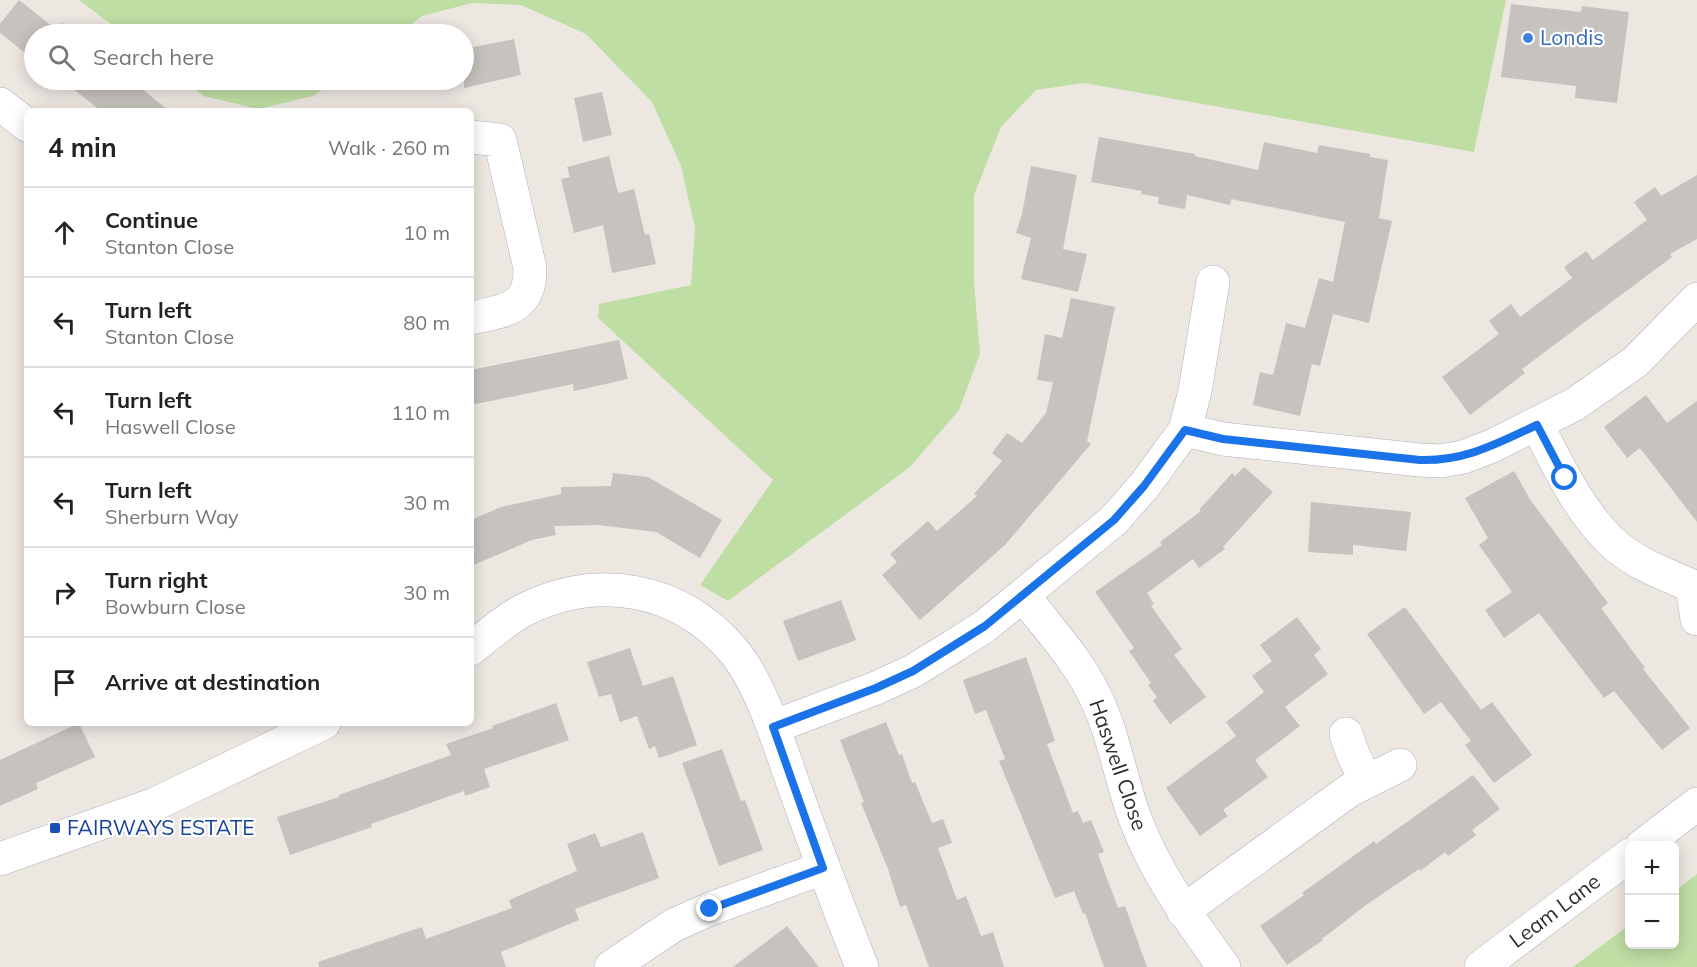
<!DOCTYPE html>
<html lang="en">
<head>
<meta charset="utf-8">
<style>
  :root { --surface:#fff; --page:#f6f6f6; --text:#222; --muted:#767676; --line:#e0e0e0 }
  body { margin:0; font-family:Mulish,sans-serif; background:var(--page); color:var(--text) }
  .controls { position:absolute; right:18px; bottom:18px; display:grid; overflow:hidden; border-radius:9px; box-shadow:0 3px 15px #0003 }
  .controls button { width:54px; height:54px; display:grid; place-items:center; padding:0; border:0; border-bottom:2px solid var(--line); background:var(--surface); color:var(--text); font:30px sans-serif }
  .stop { position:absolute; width:18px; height:18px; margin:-14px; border:4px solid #1a73e8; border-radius:50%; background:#fff }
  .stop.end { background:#1a73e8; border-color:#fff; box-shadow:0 2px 6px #0008 }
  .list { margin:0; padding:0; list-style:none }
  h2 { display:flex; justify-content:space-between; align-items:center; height:78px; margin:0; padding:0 24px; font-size:26px }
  h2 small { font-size:20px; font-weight:400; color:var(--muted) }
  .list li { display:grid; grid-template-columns:39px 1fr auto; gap:18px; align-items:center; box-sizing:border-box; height:90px; padding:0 24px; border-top:2px solid var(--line) }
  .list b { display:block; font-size:22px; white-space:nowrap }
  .list p { margin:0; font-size:20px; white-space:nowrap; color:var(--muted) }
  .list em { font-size:20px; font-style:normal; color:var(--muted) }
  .icon { flex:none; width:33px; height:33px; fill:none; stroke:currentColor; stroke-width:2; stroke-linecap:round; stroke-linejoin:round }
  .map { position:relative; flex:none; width:1697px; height:967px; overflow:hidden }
  .search { position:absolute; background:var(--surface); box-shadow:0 3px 15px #0003; left:24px; top:24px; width:450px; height:66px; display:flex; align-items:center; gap:15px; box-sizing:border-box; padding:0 21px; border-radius:33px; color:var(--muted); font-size:22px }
  .panel { position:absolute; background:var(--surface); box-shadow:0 3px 15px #0003; left:24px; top:108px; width:450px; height:618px; border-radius:9px }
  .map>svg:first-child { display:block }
</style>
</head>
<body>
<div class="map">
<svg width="1697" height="967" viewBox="0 0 1697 967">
  <rect width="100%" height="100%" fill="#ede7e2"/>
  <!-- green -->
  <path fill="#bfdea4" d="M79,0H1506L1474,152L1084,83L1036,90L1001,127L974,195V282L980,354L959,410L910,467L728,601L700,585L773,480L598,318L599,304L691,285L695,228L681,166L652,102L586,34L521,5L472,3L422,16L399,34H124Z
    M182,80H337L313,96L258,109L204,96Z
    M1697,874V967H1573L1629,925L1630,944H1674L1675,891Z"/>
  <!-- building -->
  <path fill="#c6c2bd" d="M19,0L57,30L63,23L77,34H34V57L31,54L29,56L0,33V24Z
    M1511,4L1581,12L1582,6L1629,12L1617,103L1575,98L1576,86L1501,77Z
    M514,39L521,75L464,88V49Z
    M62,80H131L169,111H101Z
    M602,92L612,135L583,142L574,98Z
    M1099,137L1195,154V156L1258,170L1264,142L1317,153L1319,145L1370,154V157L1388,160L1379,218L1392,221L1369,323L1333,314L1320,366L1312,364L1300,416L1253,405L1260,372L1273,375L1286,323L1305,328L1319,278L1333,282L1345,222L1231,199L1230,205L1187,195L1185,209L1158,204L1159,197L1141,194L1142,191L1091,182Z
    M609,156L618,193L634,189L645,235L649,234L656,264L612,273L603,225L574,233L561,179L570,177L567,167Z
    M1031,166L1077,175L1063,249L1087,254L1078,292L1021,279L1031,238L1016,233L1022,214Z
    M1697,175V239L1670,254L1672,257L1522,369L1525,373L1470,415L1442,377L1499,334L1489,321L1511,304L1520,317L1572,278L1564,267L1586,251L1593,260L1647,220L1634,202L1655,187L1661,196Z
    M1071,298L1115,307L1087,441L1091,444L1005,545L920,620L882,575L897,562L890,554L928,521L937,531L977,496L974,494L1002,461L992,453L1007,433L1022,443L1046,413L1053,382L1037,380L1045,334L1062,338Z
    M619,340L628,379L574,391L573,384L471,405V370Z
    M1646,395L1667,423L1697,401V522L1640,448L1627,458L1604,427Z
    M1244,467L1273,492L1223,547L1225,549L1199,568L1193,559L1147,593L1154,604L1151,606L1182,649L1174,655L1206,697L1170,724L1153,701L1157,697L1148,685L1151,683L1129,651L1134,648L1095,592L1162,545L1160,542L1201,511L1199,510L1232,473L1235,476Z
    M1514,471L1531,501L1608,603L1601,608L1645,668L1643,669L1690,728L1662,750L1614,691L1604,698L1539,613L1504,638L1485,610L1512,592L1479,545L1488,538L1465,498Z
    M613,473L648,477L722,520L700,558L656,532L598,525L554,526L556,535L532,540L471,566V520L501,507L561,494V487L611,486Z
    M1311,502L1411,512L1406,551L1353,545V555L1308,552Z
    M841,600L856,640L798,661L783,621Z
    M1405,607L1481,710L1492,702L1532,755L1494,783L1465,745L1471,741L1441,702L1424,714L1367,634Z
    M1297,617L1321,649L1314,655L1328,674L1285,707L1300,726L1255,760L1268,777L1223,810L1228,816L1200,836L1166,788L1236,736L1226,722L1264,692L1252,676L1272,661L1260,645Z
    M630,648L643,686L673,676L697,745L659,758L655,746L649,749L637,716L620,722L611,694L599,697L587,662Z
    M1026,657L1055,741L1047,744L1073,813L1078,811L1083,823L1091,820L1104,852L1098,854L1118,908L1125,906L1147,967H1104L1085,913L1083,914L1074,891L1055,898L999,761L1005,759L986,710L975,714L963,680Z
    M556,703L569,740L484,769L490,787L465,796L464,791L371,824L372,827L290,855L277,817L339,797V795L451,755L446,744L493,728L492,726Z
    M886,722L899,755L902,754L912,783L915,782L932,823L943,819L952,843L938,848L957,900L966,896L981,936L993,932L1004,967H929L906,905L900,907L888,869L861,803L864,802L840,740Z
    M79,723L95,757L36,783L38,789L0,806V760Z
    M722,749L741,801L745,800L763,850L719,866L682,763Z
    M1473,775L1500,809L1472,830L1476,835L1448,856L1445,852L1420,871L1419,869L1366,905L1322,939L1323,940L1287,965L1260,926L1304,895L1302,893L1345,862L1374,841L1376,844Z
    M643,832L659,878L575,909L579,920L501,952L506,967H319L318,962L422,927L426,939L512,908L509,900L577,871L567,844L595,833L601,847Z
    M787,926L819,967H733Z"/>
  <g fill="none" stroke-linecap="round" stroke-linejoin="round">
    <!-- minor casing -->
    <g stroke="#aeb1b8" stroke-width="34">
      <path id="minor" d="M0,104L27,125
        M471,137L500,140L530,268C531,309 505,311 471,318
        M1537,425C1559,467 1579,512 1614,544C1636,564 1665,574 1692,586L1697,619
        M1185,430L1223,439L1420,460L1441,461L1463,457L1492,446L1575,404L1635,362L1697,299
        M1023,595C1048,628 1078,660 1095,696C1114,734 1120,778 1135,818C1155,873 1190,920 1224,967
        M471,649C488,635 506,619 526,609C598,574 678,587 732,649C763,685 781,752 798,797C818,854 840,911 862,967
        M773,727L876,688L913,671L952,647L985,626L1023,595L1114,520L1144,486L1185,430L1195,391L1213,282
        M1346,734L1353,754L1366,781
        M0,859L155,804L324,723
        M1183,911L1350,790L1400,765
        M611,967L674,925L710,909L823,868"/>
    </g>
    <!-- secondary casing -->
    <g stroke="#aeb1b8" stroke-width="34">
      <path id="secondary" d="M1642,846L1697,804
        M1481,967L1630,855"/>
    </g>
    <!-- minor -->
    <use href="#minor" stroke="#fff" stroke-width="33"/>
    <!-- secondary -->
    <use href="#secondary" stroke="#fff" stroke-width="33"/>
  </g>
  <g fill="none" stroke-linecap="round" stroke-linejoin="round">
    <!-- route -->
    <path stroke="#1a73e8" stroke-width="8" d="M710,909L823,868L773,727L876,688L913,671L985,626L1114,520L1144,486L1185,430L1223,439L1420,460C1466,461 1496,444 1537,425L1565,478"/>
  </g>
  <!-- markers -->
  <circle fill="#3f7fe0" stroke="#fff" stroke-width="2" cx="1528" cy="38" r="6"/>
  <rect fill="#1a4fb4" stroke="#fff" stroke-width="2" x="49" y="822" width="12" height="12" rx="3"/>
  <g text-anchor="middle" stroke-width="4.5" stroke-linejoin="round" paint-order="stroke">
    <!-- shop labels -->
    <g font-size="21" fill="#366cbe" stroke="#fff" text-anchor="start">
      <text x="1540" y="45">Londis</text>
    </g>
    <!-- street labels -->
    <g font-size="21" fill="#2d2d2d" stroke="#fff">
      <text transform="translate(1118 765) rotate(71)" y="7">Haswell Close</text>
      <text transform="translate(1555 911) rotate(-37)" y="7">Leam Lane</text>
    </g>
    <!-- transit labels -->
    <g font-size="21" fill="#164399" stroke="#fff" text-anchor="start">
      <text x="67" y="835">FAIRWAYS ESTATE</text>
    </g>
  </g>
</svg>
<div class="controls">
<button>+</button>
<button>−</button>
</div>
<div class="stop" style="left:1565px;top:478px"></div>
<div class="stop end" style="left:710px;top:909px"></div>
<div class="search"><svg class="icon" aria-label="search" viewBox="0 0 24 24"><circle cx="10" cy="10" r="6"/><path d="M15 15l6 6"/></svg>Search here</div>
<section class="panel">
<h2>4 min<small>Walk · 260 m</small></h2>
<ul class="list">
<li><svg class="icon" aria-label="ahead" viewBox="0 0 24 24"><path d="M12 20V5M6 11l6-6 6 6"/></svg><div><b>Continue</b><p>Stanton Close</p></div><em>10 m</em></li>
<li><svg class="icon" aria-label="left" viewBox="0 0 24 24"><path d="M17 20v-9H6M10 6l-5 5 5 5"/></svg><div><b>Turn left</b><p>Stanton Close</p></div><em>80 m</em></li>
<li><svg class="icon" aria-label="left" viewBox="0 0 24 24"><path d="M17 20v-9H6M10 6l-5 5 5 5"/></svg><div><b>Turn left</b><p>Haswell Close</p></div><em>110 m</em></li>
<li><svg class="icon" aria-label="left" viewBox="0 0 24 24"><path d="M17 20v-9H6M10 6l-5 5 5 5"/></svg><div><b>Turn left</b><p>Sherburn Way</p></div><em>30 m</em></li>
<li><svg class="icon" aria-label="right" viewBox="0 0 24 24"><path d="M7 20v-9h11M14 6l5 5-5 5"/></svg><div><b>Turn right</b><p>Bowburn Close</p></div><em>30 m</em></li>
<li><svg class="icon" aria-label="arrive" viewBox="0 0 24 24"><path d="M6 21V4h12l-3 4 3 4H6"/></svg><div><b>Arrive at destination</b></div></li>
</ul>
</section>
</div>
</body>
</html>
